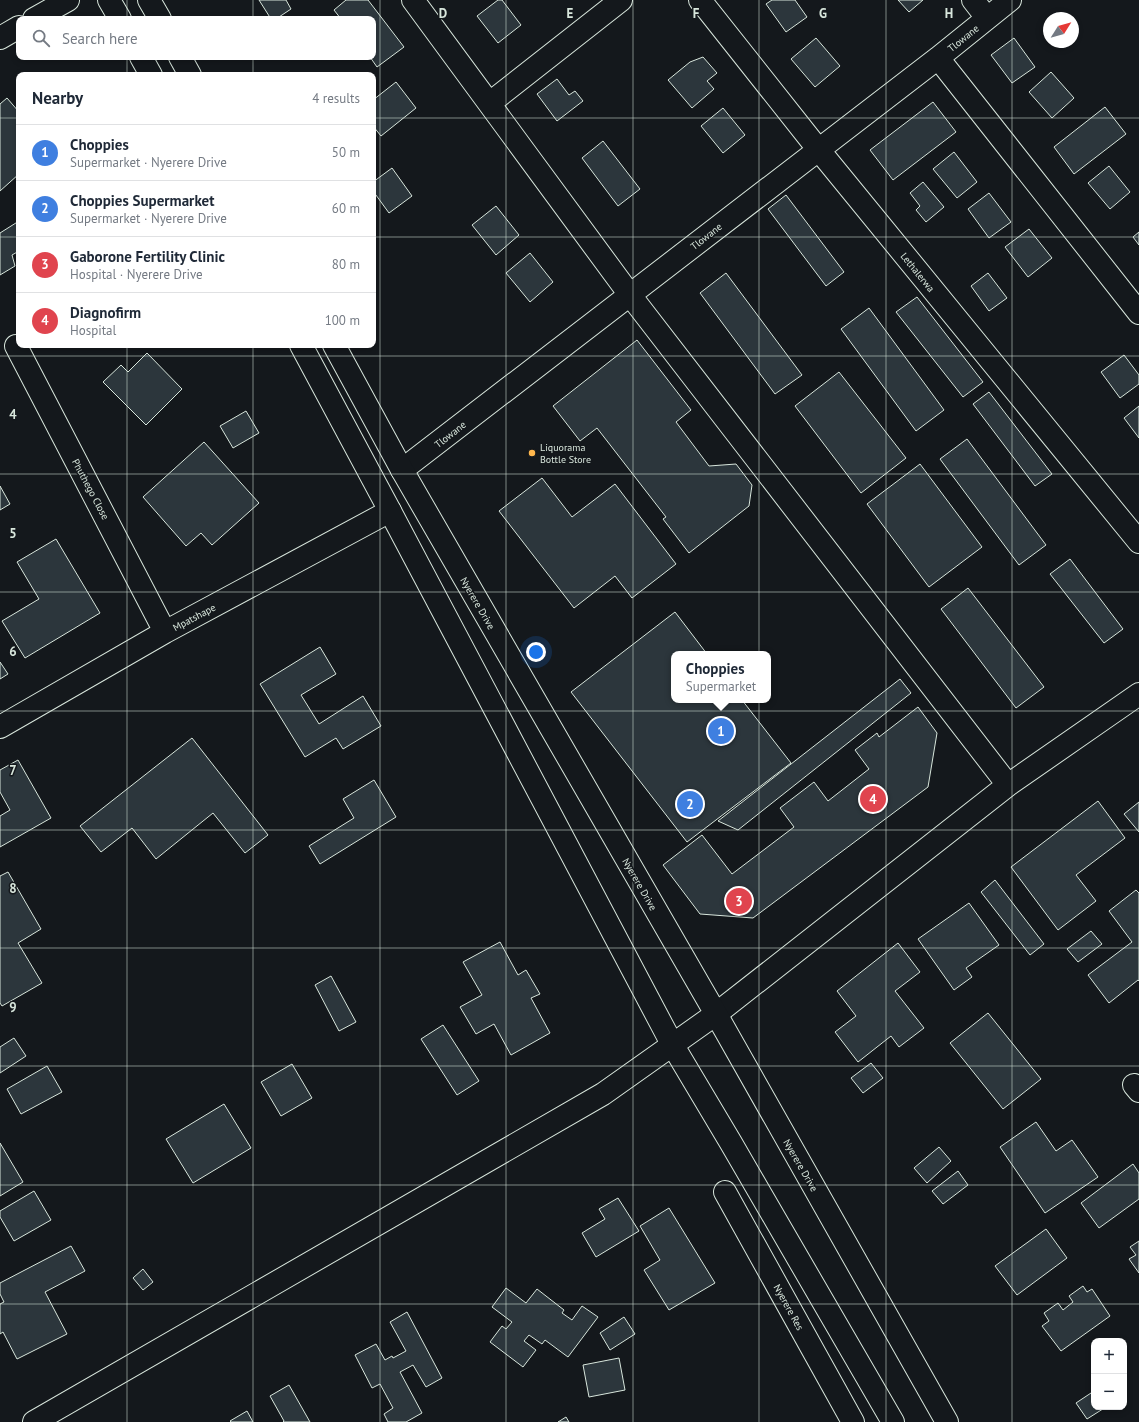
<!DOCTYPE html>
<html lang="en">
<head>
<meta charset="utf-8">
<style>
  :root { --surface:#fff; --page:#f6f6f7; --text:#1f2937; --muted:#747a83; --line:#e0e1e3; --accent:#846941 }
  body { margin:0; font-family:"PT Sans",sans-serif; background:var(--page); color:var(--text) }
  .controls { position:absolute; right:12px; bottom:12px; display:grid; overflow:hidden; border-radius:8px; box-shadow:0 2px 6px #0003 }
  .controls button { width:36px; height:36px; display:grid; place-items:center; padding:0; border:0; border-bottom:1px solid var(--line); background:var(--surface); color:var(--text); font:20px sans-serif }
  .compass { position:absolute; left:1043px; top:12px; width:36px; height:36px; border-radius:50%; background:var(--surface); box-shadow:0 2px 6px #0003; rotate:53deg }
  .you { position:absolute; left:536px; top:652px; width:14px; height:14px; margin:-10px; border:3px solid #fff; border-radius:50%; background:#1a73e8; box-shadow:0 0 0 6px #1a73e833 }
  .badge { display:grid; place-items:center; width:26px; height:26px; border-radius:50%; background:var(--accent); color:#fff; font-size:13px; font-weight:700 }
  .pin { position:absolute; translate:-50% -50%; border:2px solid #fff; box-shadow:0 1px 4px #0006 }
  .popup { position:absolute; left:671px; top:651px; width:100px; height:52px; box-sizing:border-box; display:grid; place-content:center; border-radius:8px; background:var(--surface); filter:drop-shadow(0 1px 3px #0005); font-size:13px; white-space:nowrap; color:var(--muted) }
  .popup b { font-size:15px; color:var(--text) }
  .popup::after { content:''; position:absolute; left:50%; top:100%; margin-left:-8px; border:8px solid transparent; border-top-color:var(--surface) }
  .list { margin:0; padding:0; list-style:none }
  h2 { display:flex; justify-content:space-between; align-items:center; height:52px; margin:0; padding:0 16px; font-size:17px }
  h2 small { font-size:13px; font-weight:400; color:var(--muted) }
  .list li { display:grid; grid-template-columns:26px 1fr auto; gap:12px; align-items:center; box-sizing:border-box; height:56px; padding:0 16px; border-top:1px solid var(--line) }
  .list b { display:block; font-size:15px; white-space:nowrap }
  .list p { margin:0; font-size:13px; white-space:nowrap; color:var(--muted) }
  .list em { font-size:13px; font-style:normal; color:var(--muted) }
  .icon { flex:none; width:22px; height:22px; fill:none; stroke:currentColor; stroke-width:2; stroke-linecap:round; stroke-linejoin:round }
  .map { position:relative; flex:none; width:1139px; height:1422px; overflow:hidden }
  .search { position:absolute; background:var(--surface); box-shadow:0 2px 6px #0003; left:16px; top:16px; width:360px; height:44px; display:flex; align-items:center; gap:10px; box-sizing:border-box; padding:0 14px; border-radius:8px; color:var(--muted); font-size:15px }
  .panel { position:absolute; background:var(--surface); box-shadow:0 2px 6px #0003; left:16px; top:72px; width:360px; height:276px; border-radius:8px }
  .map>svg:first-child { display:block }
</style>
</head>
<body>
<div class="map">
<svg width="1139" height="1422" viewBox="0 0 1139 1422">
  <rect width="100%" height="100%" fill="#14181c"/>
  <!-- building -->
  <path fill="#2c363c" stroke="#d8e6dc" d="M259,0H286L291,9L276,19H271Z
    M346,0H368L404,47L377,67L370,57H373V19H341L334,10Z
    M498,0H502L521,25L498,43L477,16Z
    M772,0H795L807,17L786,32L766,4Z
    M898,0H923L909,12Z
    M816,38L840,66L815,87L791,59Z
    M1014,38L1035,67L1012,83L991,55Z
    M703,57L717,73L707,81L714,89L692,108L668,80L690,62Z
    M1051,72L1074,98L1052,118L1029,92Z
    M557,79L569,95L575,91L583,101L557,121L537,94Z
    M396,82L416,108L381,136L373,126V100Z
    M7,98L19,112V174L0,191V104Z
    M933,102L956,132L893,180L870,150Z
    M1105,107L1126,134L1074,174L1054,147Z
    M723,108L745,135L723,153L701,126Z
    M603,141L640,189L618,206L582,158Z
    M954,152L977,182L957,198L933,169Z
    M1109,166L1130,192L1110,209L1088,183Z
    M392,168L412,196L389,213L373,191V182Z
    M923,182L944,207L926,222L916,210L920,206L910,193Z
    M989,193L1011,222L989,238L968,209Z
    M786,195L844,272L826,286L768,209Z
    M496,206L519,235L496,255L472,225Z
    M19,221V251L12,255L15,266L0,275V233Z
    M1029,229L1052,258L1028,277L1005,247Z
    M1139,232V245L1133,237Z
    M530,253L553,282L530,302L506,273Z
    M726,273L802,375L775,394L700,293Z
    M988,273L1007,298L989,311L971,286Z
    M917,297L983,382L963,397L896,312Z
    M869,308L944,410L916,431L841,329Z
    M637,340L691,410L676,422L709,466L736,464L752,485L749,506L689,553L663,519L666,517L597,428L580,441L553,406Z
    M147,353L182,389L146,425L103,382L121,365L128,372Z
    M1124,355L1139,375V384L1120,398L1101,372Z
    M839,372L906,458L861,493L795,406Z
    M989,392L1052,474L1035,486L973,404Z
    M1139,406V438L1124,418Z
    M246,411L259,433L233,448L220,426Z
    M967,439L1046,545L1019,565L940,459Z
    M204,442L259,503L212,545L201,533L186,546L143,497Z
    M920,464L982,547L929,587L867,504Z
    M542,478L572,517L615,484L676,564L632,598L615,576L574,608L499,511Z
    M0,486L10,504L0,510Z
    M56,539L100,613L25,658L2,621L39,599L17,562Z
    M1070,559L1123,629L1104,643L1050,574Z
    M968,588L1044,687L1016,708L941,609Z
    M675,612L707,654H674V700H742L791,763L687,842L571,692Z
    M320,647L336,674L301,695L319,724L363,696L381,726L343,749L336,738L305,757L260,684Z
    M0,662L8,674L0,679Z
    M900,679L911,693L738,830L718,821Z
    M918,707L937,733L928,787L753,918L700,914L663,865L702,835L732,874L794,827L780,808L814,782L828,801L869,769L855,750L877,733L879,737Z
    M192,738L268,835L245,853L213,813L156,859L132,828L101,852L80,826Z
    M18,760L51,818L0,847V816L10,810L0,792V770Z
    M374,780L396,817L320,864L309,846L354,818L343,799Z
    M1098,801L1125,838L1076,875L1096,901L1058,930L1011,867Z
    M1139,802V832L1124,814Z
    M8,872L41,929L18,943L42,983L2,1006L0,1003V876Z
    M995,880L1044,944L1030,955L981,892Z
    M1136,890L1139,893V981L1138,980L1109,1003L1088,975L1132,942L1109,911Z
    M969,903L999,945L966,968L972,977L954,990L918,939Z
    M1091,931L1102,944L1078,962L1067,949Z
    M500,942L518,975L526,970L540,994L531,998L550,1033L511,1055L494,1024L476,1034L460,1007L482,995L463,962Z
    M898,943L920,972L895,991L924,1028L899,1047L891,1036L858,1062L835,1032L856,1016L837,991Z
    M331,976L356,1022L339,1031L315,985Z
    M988,1013L1041,1079L1003,1109L950,1043Z
    M443,1025L479,1081L457,1095L421,1039Z
    M14,1038L26,1056L0,1073V1047Z
    M871,1063L883,1078L863,1093L851,1078Z
    M292,1064L312,1098L281,1116L261,1082Z
    M47,1066L62,1092L21,1114L7,1089Z
    M224,1104L251,1148L193,1183L166,1139Z
    M1036,1122L1056,1151L1072,1140L1098,1177L1045,1213L1000,1147Z
    M0,1143L23,1182L0,1196Z
    M939,1147L951,1161L927,1183L914,1168Z
    M1133,1164L1139,1173V1199L1099,1228L1081,1203Z
    M958,1171L968,1185L943,1204L932,1191Z
    M34,1191L51,1220L14,1241L0,1217V1211Z
    M618,1198L639,1231L596,1257L582,1233L605,1219L599,1209Z
    M669,1208L715,1283L669,1310L644,1270L660,1260L640,1226Z
    M1046,1229L1067,1258L1017,1295L995,1266Z
    M1139,1241V1273L1129,1259L1136,1255L1130,1247Z
    M71,1246L85,1271L45,1292L67,1334L17,1359L3,1332L0,1334V1304L4,1302L0,1294V1283Z
    M143,1269L153,1282L143,1290L133,1278Z
    M1083,1286L1087,1292L1092,1289L1110,1316L1061,1351L1042,1326L1049,1321L1044,1313L1058,1303L1063,1310L1073,1302L1069,1296Z
    M506,1288L526,1303L537,1289L564,1310L562,1313L572,1320L582,1306L598,1317L568,1357L545,1340L542,1344L529,1335L524,1341L536,1350L523,1367L490,1342L502,1326L506,1329L512,1322L492,1307Z
    M407,1312L442,1378L426,1387L413,1365L400,1372L422,1413L406,1422H388L384,1414L393,1408L380,1384L372,1388L355,1355L376,1344L385,1360L392,1356L393,1358L406,1351L390,1322Z
    M624,1317L635,1334L610,1350L600,1333Z
    M619,1358L625,1390L589,1397L583,1365Z
    M289,1385L310,1422H283L284,1421L270,1396Z
    M1094,1391V1407H1106L1087,1419L1076,1403Z
    M247,1411L253,1422H231L230,1421Z
    M566,1417L569,1422H558Z"/>
  <g fill="none" stroke-linecap="round" stroke-linejoin="round">
    <!-- street casing -->
    <g stroke="#d8e6dc" stroke-width="24">
      <path id="street" d="M413,0L630,295L1008,785
        M700,0L818,149L1139,542
        M973,0L987,18
        M34,19L68,0
        M0,38L19,27
        M938,58L1139,313
        M490,103L621,0
        M16,346L165,632
        M402,470L938,58L1010,0
        M0,727L165,632L390,511
        M716,1014L1008,785L1139,694
        M1134,1085L1139,1091
        M725,1192L853,1422"/>
    </g>
    <!-- secondary casing -->
    <g stroke="#d8e6dc" stroke-width="24">
      <path id="secondary" d="M109,0L120,19
        M149,0L160,19
        M141,57L151,75
        M180,57L190,75
        M301,345L390,511L672,1044L731,1143L893,1422
        M334,345L402,470L716,1014L947,1422
        M34,1422L603,1094L716,1014"/>
    </g>
    <!-- street -->
    <use href="#street" stroke="#14181c" stroke-width="22"/>
    <!-- secondary -->
    <use href="#secondary" stroke="#14181c" stroke-width="22"/>
  </g>
  <!-- grid -->
  <path fill="none" stroke="#d8e6dc" stroke-width="1" stroke-opacity="0.55" d="M127,0V19M253,0V19M380,0V1422M506,0V1422M633,0V1422M759,0V1422M886,0V1422M1012,0V1422M127,57V75M253,57V75M0,118H19M373,118H1139M0,237H19M373,237H1139M127,345V1422M253,345V1422M0,356H1139M0,474H1139M0,592H1139M0,711H1139M0,830H1139M0,948H1139M0,1066H1139M0,1185H1139M0,1304H1139"/>
  <!-- markers -->
  <circle fill="#ffb74d" stroke="#14181c" stroke-width="1.5" cx="532" cy="453" r="4"/>
  <g text-anchor="middle" stroke-width="3" stroke-linejoin="round" paint-order="stroke">
    <!-- street labels -->
    <g font-size="10" fill="#d8e6dc" stroke="#14181c">
      <text transform="translate(963 38) rotate(-39)" y="4">Tlowane</text>
      <text transform="translate(706 236) rotate(-38)" y="4">Tlowane</text>
      <text transform="translate(918 272) rotate(51)" y="4">Lethalerwa</text>
      <text transform="translate(450 434) rotate(-38)" y="4">Tlowane</text>
      <text transform="translate(91 489) rotate(62)" y="4">Phuthego Close</text>
      <text transform="translate(478 603) rotate(60)" y="4">Nyerere Drive</text>
      <text transform="translate(194 617) rotate(-28)" y="4">Mpatshape</text>
      <text transform="translate(640 884) rotate(60)" y="4">Nyerere Drive</text>
      <text transform="translate(801 1165) rotate(60)" y="4">Nyerere Drive</text>
      <text transform="translate(789 1307) rotate(61)" y="4">Nyerere Res</text>
    </g>
    <!-- poi labels -->
    <g font-size="10" fill="#d8e6dc" stroke="#14181c" text-anchor="start">
      <text x="540" y="451">Liquorama<tspan x="540" dy="12">Bottle Store</tspan></text>
    </g>
  </g>
  <g font-size="13" text-anchor="middle" font-weight="bold" fill="#d8e6dc" stroke="#14181c" stroke-width="3" stroke-linejoin="round" paint-order="stroke">
    <text x="443" y="18">D</text>
    <text x="570" y="18">E</text>
    <text x="696" y="18">F</text>
    <text x="823" y="18">G</text>
    <text x="949" y="18">H</text>
    <text x="13" y="419">4</text>
    <text x="13" y="538">5</text>
    <text x="13" y="656">6</text>
    <text x="13" y="775">7</text>
    <text x="13" y="893">8</text>
    <text x="13" y="1012">9</text>
  </g>
</svg>
<div class="controls">
<button>+</button>
<button>−</button>
</div>
<svg class="compass" viewBox="-18 -18 36 36"><path d="M0-13l5 13h-10z" fill="#e53935"/><path d="M0 13l5-13h-10z" fill="#747a83"/></svg>
<div class="you"></div>
<div class="pin badge" style="left:721px;top:731px;background:#3f7fe0">1</div>
<div class="popup"><b>Choppies</b>Supermarket</div>
<div class="pin badge" style="left:690px;top:804px;background:#3f7fe0">2</div>
<div class="pin badge" style="left:739px;top:901px;background:#e0444e">3</div>
<div class="pin badge" style="left:873px;top:799px;background:#e0444e">4</div>
<div class="search"><svg class="icon" aria-label="search" viewBox="0 0 24 24"><circle cx="10" cy="10" r="6"/><path d="M15 15l6 6"/></svg>Search here</div>
<section class="panel">
<h2>Nearby<small>4 results</small></h2>
<ul class="list">
<li><span class="badge" style="background:#3f7fe0">1</span><div><b>Choppies</b><p>Supermarket · Nyerere Drive</p></div><em>50 m</em></li>
<li><span class="badge" style="background:#3f7fe0">2</span><div><b>Choppies Supermarket</b><p>Supermarket · Nyerere Drive</p></div><em>60 m</em></li>
<li><span class="badge" style="background:#e0444e">3</span><div><b>Gaborone Fertility Clinic</b><p>Hospital · Nyerere Drive</p></div><em>80 m</em></li>
<li><span class="badge" style="background:#e0444e">4</span><div><b>Diagnofirm</b><p>Hospital</p></div><em>100 m</em></li>
</ul>
</section>
</div>
</body>
</html>
